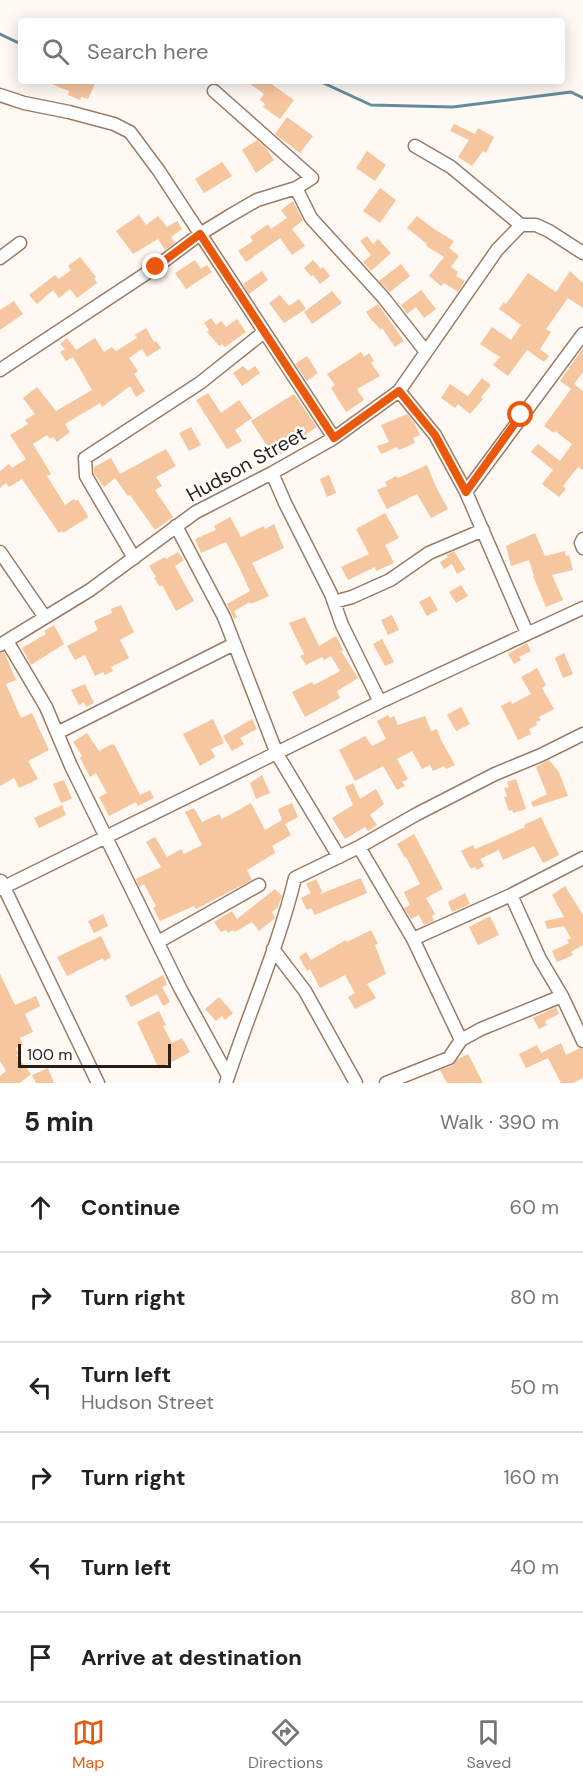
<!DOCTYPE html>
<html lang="en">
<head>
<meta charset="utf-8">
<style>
  :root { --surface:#fff; --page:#f2f2f2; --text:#222; --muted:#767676; --line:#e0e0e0; --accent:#ea580c }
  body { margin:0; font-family:"DM Sans",sans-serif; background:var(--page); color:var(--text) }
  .scale { position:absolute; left:18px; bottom:15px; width:153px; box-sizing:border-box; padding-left:6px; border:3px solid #291d14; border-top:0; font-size:16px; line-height:21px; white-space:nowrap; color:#291d14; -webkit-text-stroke:4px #fff; paint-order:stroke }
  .stop { position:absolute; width:18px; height:18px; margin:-14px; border:4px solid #ea580c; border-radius:50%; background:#fff }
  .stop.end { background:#ea580c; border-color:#fff; box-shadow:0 2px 6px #0008 }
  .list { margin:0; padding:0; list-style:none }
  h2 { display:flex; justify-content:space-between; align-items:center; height:78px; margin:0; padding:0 24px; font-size:26px }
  h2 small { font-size:20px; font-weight:400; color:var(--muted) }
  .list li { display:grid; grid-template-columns:39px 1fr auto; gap:18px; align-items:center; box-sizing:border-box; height:90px; padding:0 24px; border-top:2px solid var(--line) }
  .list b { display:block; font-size:22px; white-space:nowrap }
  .list p { margin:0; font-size:20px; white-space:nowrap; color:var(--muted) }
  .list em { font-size:20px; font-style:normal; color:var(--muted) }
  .icon { flex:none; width:33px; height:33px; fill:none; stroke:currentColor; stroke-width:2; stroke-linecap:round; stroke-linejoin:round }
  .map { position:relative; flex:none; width:583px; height:1083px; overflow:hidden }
  .search { position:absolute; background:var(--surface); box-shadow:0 3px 15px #0003; left:18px; right:18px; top:18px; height:66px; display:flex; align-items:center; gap:15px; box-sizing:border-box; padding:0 21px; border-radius:6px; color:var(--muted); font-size:22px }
  .sheet { height:618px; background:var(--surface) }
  nav { display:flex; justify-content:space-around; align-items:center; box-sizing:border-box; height:84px; border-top:2px solid var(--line); background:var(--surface); font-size:16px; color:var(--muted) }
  nav a { display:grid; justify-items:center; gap:3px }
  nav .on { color:var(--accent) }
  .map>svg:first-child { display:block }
</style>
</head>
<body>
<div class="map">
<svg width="583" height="1083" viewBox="0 0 583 1083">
  <rect width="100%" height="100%" fill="#fff8f3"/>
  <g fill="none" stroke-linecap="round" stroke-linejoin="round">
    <!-- stream -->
    <path stroke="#648c9d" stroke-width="3" d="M0,34L21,44
      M319,81L371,105L453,107L571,92L583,98"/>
  </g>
  <!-- building -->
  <path fill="#f6c69f" d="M44,81H96L88,99L81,97L80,100L68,95L69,91Z
    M246,81H267L294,100L280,119L263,107L265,104L260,100L264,94Z
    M287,117L313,136L300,153L275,134Z
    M454,124L475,134L478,128L494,137L486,153L483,151L472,166L458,157L469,140L450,131Z
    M257,140L266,148L274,160L256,173L242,150Z
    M367,151L386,165L375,181L356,168Z
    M222,162L232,176L204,193L195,179Z
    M380,188L396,200L380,223L363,211Z
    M293,201L303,220L292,229L305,246L292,255L280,238L246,262L238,251L253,241L250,237L268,224L271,229L287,218L281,210Z
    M139,215L146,225L158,216L167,227L177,221L182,229L171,237L175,243L165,250L158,239L133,254L116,231Z
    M417,216L434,229L454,241L449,248L459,256L451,267L458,272L456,276L465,281L458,292L444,283L441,286L429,276L444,257L426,246L427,244L407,228Z
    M367,236L373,244L378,239L391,253L371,271L363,262L371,255L360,241Z
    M80,257L96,277L94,278L97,283L77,298L70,289L59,298L53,290L37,304L29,295L55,275L59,279L71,270L68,266Z
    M195,260L201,269L207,265L212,272L186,289L175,273Z
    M313,260L321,269L323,267L330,276L320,284L313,275L311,276L304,268Z
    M401,264L410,276L390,292L379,281Z
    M262,271L268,280L249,294L243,284Z
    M570,271L583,283V308L568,298L546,329L551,332L540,349L549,356L544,362L527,350L508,376L493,365L500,357L480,344L492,327L511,340L521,325L499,309L504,302L506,304L528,273L556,292Z
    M421,290L436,309L424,318L416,307L407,314L401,305Z
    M332,291L342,303L312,324L304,312Z
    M280,295L289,306L299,299L306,309L284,323L269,303Z
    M14,301L23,314L0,330V310Z
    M378,304L404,341L395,347L382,328L381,330L373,321H372L366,312Z
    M211,318L216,325L221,321L226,327L237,319L246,332L225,347L222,344L219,346L207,332L209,330L204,323Z
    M146,328L154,342L156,341L161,348L147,357L142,349L129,358L138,371L134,374L145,391L136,397L130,386L102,407L100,403L65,424L70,432L57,442L53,437L50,439L47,435L33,444L51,474L47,476L65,505L74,499L76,501L78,500L88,516L87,518L63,533L62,531L59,533L22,479L9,487L6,483L0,488V471L9,464L12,468L26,459L10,435L28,424L25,420L35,414L23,398L37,387L56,411L92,390L73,357L66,361L60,352L65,349L60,344L67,338L76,350L95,338L104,352L112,347L116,351L137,338L135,335Z
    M583,348V372L574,384L583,391V470L578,467L563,486L566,489L559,497L542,484L553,470L531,452L538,444L560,461L572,444L555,431L554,433L544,426L571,389L560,381Z
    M361,352L364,357L369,353L374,361L371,363L380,376L357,389L364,400L346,412L331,388L335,385L327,374Z
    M307,356L318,373L307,381L295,364Z
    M243,366L248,371L255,366L260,373L242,386L233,373Z
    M482,378L491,385L481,397L483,399L470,414L458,404L455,408L441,398L450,384L468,396Z
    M208,393L221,413L239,400L252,418L235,430L242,441L227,449L196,400Z
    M294,394L317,427L284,449L286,451L275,458L251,421Z
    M407,414L415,424L420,435L413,438L415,443L399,450L397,447L381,454L377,446L389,442L381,425Z
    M191,427L201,445L189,451L179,433Z
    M166,449L176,466L156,477L162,486L155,490L173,517L155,530L130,495L128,496L115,478L104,487L94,474V467L111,458L120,474Z
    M427,465L436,487L448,509L431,518L417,494L387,509L377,490L387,486L385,482L396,476L398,478Z
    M329,475L336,493L327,497L320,479Z
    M385,513L399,538L385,545L394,563L376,571L375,567L348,580L341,567L369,554L356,529Z
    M230,517L241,537L264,526L265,529L274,524L284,548L252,563L269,596L251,604L250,602L234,611L237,617L234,619L227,604L250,591L240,569L226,542L201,553L195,539L216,530L214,526Z
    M535,533L545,556L565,551L566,556L569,555L573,570L552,575L563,600L546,607L533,576H534L529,560L511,566L506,546Z
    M454,551L465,569L457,574L452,564L444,569L440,562L448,557L446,555Z
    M178,552L184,560L175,566L194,601L176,611L162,585L160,587L154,578L156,577L149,566L165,557L166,559Z
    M461,585L468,596L456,603L449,592Z
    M430,596L438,610L427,616L419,602Z
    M121,605L134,632L120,640L129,658L111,667L113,671L105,675L103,672L95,676L85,655L75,660L67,646L98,630L94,621L112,613L111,609Z
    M392,615L399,630L388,635L381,620Z
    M305,617L319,646L336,636L343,650L341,651L358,678L337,691L340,698L305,717L292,692L312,682L314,685L340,671L331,656L324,660L322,657L306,665L300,656L304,654L289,623Z
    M54,625L64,644L31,665L22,648L46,634L44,631Z
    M382,639L394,662L385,666L373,644Z
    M527,643L531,651L519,657L521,660L514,664L508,654Z
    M4,652L16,680L6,684L21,718L32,713L49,750L28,761L38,779L19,788L14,778L0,786V653Z
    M564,653L573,674L563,678L555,658Z
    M537,668L546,685L542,688L554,709L539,717L541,720L536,722L537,725L529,729L531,734L518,740L501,706L511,701L512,704L531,694L521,677Z
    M85,684L94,703L86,707L84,702L79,705L71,690Z
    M461,707L470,724L456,731L447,715Z
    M388,715L390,718L394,716L398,725L425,716L431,731L437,729L441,740L455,765L446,769L444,766L433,771L430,765L422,769L412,751L397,759L408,779L402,782L405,786L397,790L383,766L355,781L339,750L365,736L372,746L386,739L377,721Z
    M213,719L224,743L211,749L215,757L200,766L183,734Z
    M252,719L257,729L240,738L244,744L232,751L223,736Z
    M87,733L99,751L112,744L115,746L140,795L150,790L154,798L138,806L136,802L109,816L99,797L107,793L96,773L90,777L80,758L82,756L73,742Z
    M549,760L559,772L568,796L533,807L531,802L547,794L536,767Z
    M262,775L270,793L256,799L250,783Z
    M516,779L526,809L513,813L512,810L509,811L504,797L507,796L504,788L509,787L507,782Z
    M64,780L72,799L61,803L53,784Z
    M353,783L360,799L376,789L384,804L370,815L377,825L368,831L365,827L345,839L332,818L353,805L345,787Z
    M251,803L265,830L282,820L278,809L292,803L298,817L285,824L291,835L272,846L275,853L247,870L252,880L196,909L194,906L160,921L153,908L156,906L144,884L139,887L136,879L161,867L146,842L155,837L167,857L181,849L184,854L202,845L185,812L194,808L202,822L219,814L222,819Z
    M62,805L66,815L39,828L34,818Z
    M541,817L559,855L543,863L534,846L503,860L499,850L480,859L484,866L477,870L475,867L471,869L461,851L473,845L475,849L492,842L525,827L524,825Z
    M414,834L443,889L426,898L435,914L432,916L434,921L424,925L419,915L411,919L404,908L410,905L404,892L420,884L406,857L405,858L397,844Z
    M361,878L367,893L315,915L311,908L307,910L301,898L311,893L306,884L316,879L322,891L320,894Z
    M565,886L583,915V945L571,952L573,955L557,962L552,951L569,943L567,940L571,938L564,926L547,929L545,921L564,917L552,895Z
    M275,889L282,896L278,907L272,912L275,918L259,931L252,922L235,932L233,930L228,933L226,930L221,932L214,922L232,911L237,919Z
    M465,893L470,904L452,912L448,902Z
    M103,914L108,926L94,933L88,921Z
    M490,916L499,935L478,945L469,927Z
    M371,930L378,944L375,945L386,974L367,984L376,998L355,1009L348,997L355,993L345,975L320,988L310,969L307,971L299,957L306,952L311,960L346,940L347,942Z
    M101,936L111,957L104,961L103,958L67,976L57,957Z
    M0,974L15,1005L36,996L40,1006L25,1014L33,1032L20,1038L23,1045L16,1048L19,1054L16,1055L31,1074L20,1083H0V1076L6,1071L0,1061Z
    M163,975L167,985L162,987L170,1002L163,1006L157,994L131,1007L125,996Z
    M219,997L233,1013L225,1020L222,1016L216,1021L205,1009Z
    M556,1007L559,1014L545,1021L547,1025L539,1029L533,1018Z
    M159,1011L166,1025L163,1026L172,1043L182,1038L190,1052L159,1069L137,1022Z
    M561,1043L566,1055L580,1048L583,1049V1078L573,1083H561L548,1058L526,1068L519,1054L537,1045L541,1053Z
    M468,1054L483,1083H447L440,1070L452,1066L458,1059Z
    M48,1068L54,1083H36L32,1075Z"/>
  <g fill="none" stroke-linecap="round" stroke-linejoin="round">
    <!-- minor casing -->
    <g stroke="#997c65" stroke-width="15">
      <path id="minor" d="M0,95L24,103L69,112L114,124L130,132L159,171L334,438
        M415,146L451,167L521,225
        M296,188L311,218L383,297L426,352
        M521,225H536L549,231L583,253
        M0,258L20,243
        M0,370L156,267L200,234L231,215L257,200L296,188L312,178L214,91
        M399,391L435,435L466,492L527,633
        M272,473L285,503L331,594L342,625L380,702
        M466,492L583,334
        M176,526L224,617L277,754L339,857
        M583,539L581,543L583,548
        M0,552L44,616
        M134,558L86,476L85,458L200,383L264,332
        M334,602L352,597L390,580L429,553L483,530
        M7,641L46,707L71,766L180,988L228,1076
        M0,645L90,590L196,512L272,473L334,438L399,391L497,250L521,225
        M57,733L234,644
        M359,847L413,939L461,1040
        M1,881L98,1083
        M0,889L380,702L583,608
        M511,895L540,959L562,996L583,1041
        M413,939L511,895L583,858
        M158,942L259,885
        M273,949L305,991L356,1083
        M226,1083C248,1015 278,948 295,878L359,847L417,814L495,774L541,755L583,734
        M386,1083L449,1058L461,1040L481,1029L562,996"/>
    </g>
    <!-- minor -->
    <use href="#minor" stroke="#fff" stroke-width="12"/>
  </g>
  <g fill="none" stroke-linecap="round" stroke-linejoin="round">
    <!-- route -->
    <path stroke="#ea580c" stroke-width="8" d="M156,267L200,234L334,438L399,391L435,435L466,492L521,415"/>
  </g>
  <g text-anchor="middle" stroke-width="5" stroke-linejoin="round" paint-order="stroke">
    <!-- street labels -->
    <g font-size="20" fill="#291d14" stroke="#fff">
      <text transform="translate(246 464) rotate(-29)" y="7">Hudson Street</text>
    </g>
  </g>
</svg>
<div class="scale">100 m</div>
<div class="stop" style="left:521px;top:415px"></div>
<div class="stop end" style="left:156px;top:267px"></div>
<div class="search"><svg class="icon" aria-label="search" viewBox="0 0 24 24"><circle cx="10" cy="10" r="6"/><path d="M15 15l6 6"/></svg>Search here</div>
</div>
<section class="sheet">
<h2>5 min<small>Walk · 390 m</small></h2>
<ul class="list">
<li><svg class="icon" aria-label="ahead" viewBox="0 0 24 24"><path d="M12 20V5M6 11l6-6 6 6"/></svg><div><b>Continue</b></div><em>60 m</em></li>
<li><svg class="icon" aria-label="right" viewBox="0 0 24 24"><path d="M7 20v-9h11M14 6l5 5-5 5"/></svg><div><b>Turn right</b></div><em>80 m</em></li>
<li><svg class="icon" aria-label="left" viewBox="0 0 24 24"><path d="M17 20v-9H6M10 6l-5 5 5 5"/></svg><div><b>Turn left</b><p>Hudson Street</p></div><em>50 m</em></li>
<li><svg class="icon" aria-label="right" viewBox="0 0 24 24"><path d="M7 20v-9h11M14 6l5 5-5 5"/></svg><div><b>Turn right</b></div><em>160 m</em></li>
<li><svg class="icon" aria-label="left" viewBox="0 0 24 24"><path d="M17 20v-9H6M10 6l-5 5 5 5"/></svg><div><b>Turn left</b></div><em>40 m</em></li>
<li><svg class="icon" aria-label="arrive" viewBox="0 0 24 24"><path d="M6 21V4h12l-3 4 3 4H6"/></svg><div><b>Arrive at destination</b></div></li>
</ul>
</section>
<nav>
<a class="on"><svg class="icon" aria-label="map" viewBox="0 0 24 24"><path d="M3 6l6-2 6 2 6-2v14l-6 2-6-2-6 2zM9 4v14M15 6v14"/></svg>Map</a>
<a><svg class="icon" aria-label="directions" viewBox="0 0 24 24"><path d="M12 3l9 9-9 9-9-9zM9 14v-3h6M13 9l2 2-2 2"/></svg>Directions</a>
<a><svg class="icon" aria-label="saved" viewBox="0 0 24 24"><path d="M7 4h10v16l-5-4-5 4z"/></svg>Saved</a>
</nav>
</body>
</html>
